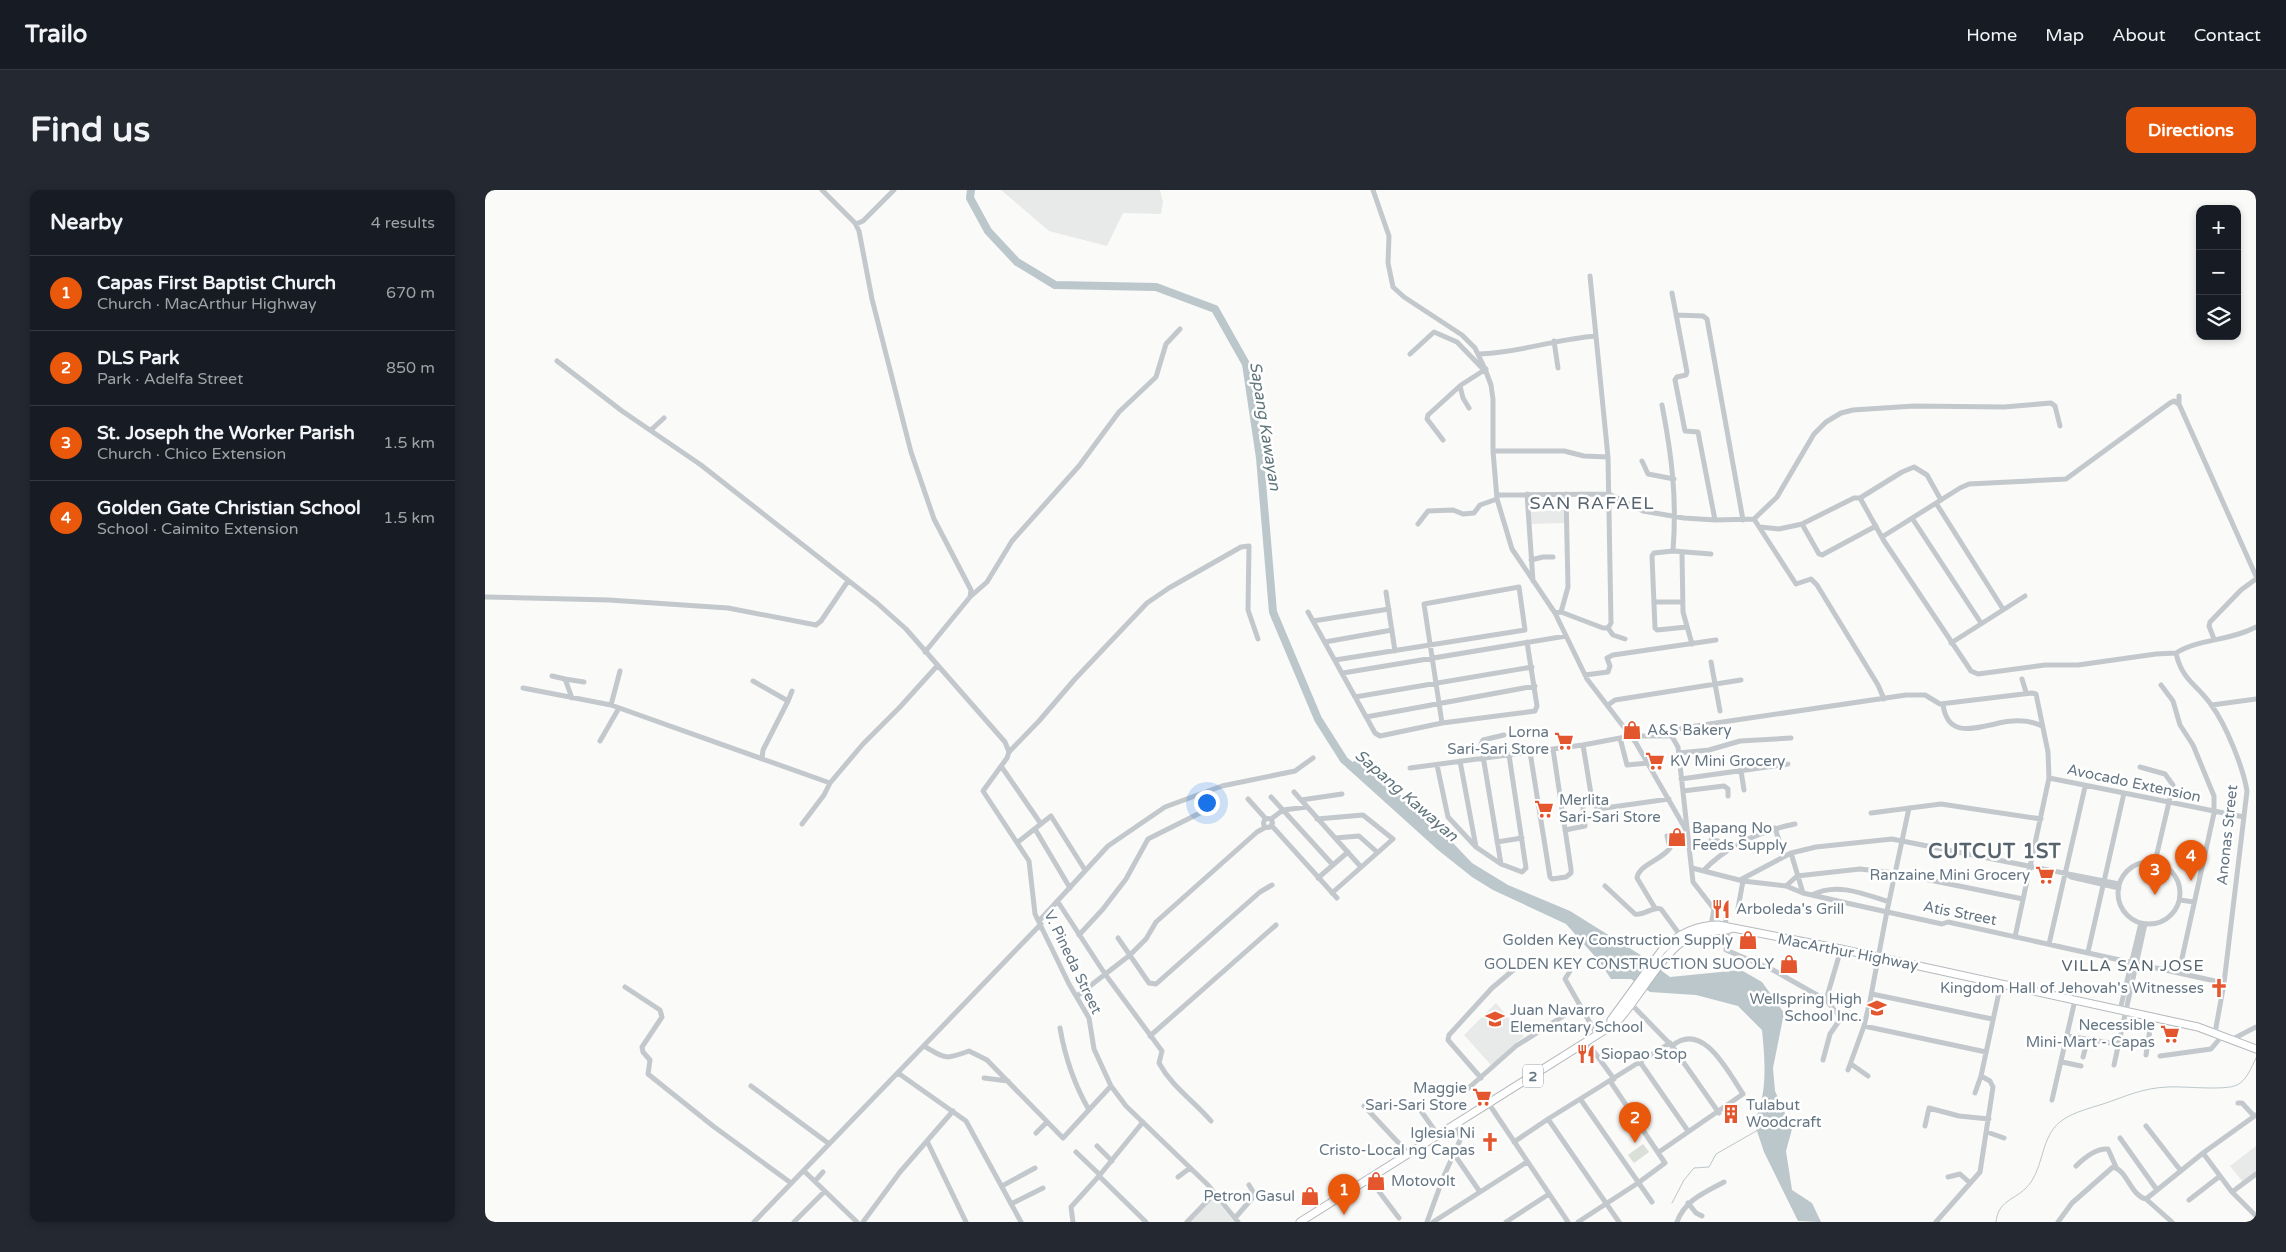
<!DOCTYPE html>
<html lang="en">
<head>
<meta charset="utf-8">
<style>
  :root { --surface:#171b24; --page:#242831; --text:#f1f3f6; --muted:#9ea1a6; --line:#363941; --accent:#ea580c }
  body { margin:0; font-family:"Varela Round",sans-serif; background:var(--page); color:var(--text) }
  .controls { position:absolute; right:15px; top:15px; display:grid; overflow:hidden; border-radius:10px; box-shadow:0 2px 8px #0003 }
  .controls button { width:45px; height:45px; display:grid; place-items:center; padding:0; border:0; border-bottom:1px solid var(--line); background:var(--surface); color:var(--text); font:25px sans-serif }
  .you { position:absolute; left:721px; top:612px; width:18px; height:18px; margin:-12px; border:4px solid #fff; border-radius:50%; background:#1a73e8; box-shadow:0 0 0 8px #1a73e833 }
  .badge { display:grid; place-items:center; width:32px; height:32px; border-radius:50%; background:var(--accent); color:#fff; font-size:16px; font-weight:700 }
  .pin { position:absolute; translate:-50% -41px; filter:drop-shadow(0 1px 2px #0008) }
  .pin::after { content:''; position:absolute; top:26px; width:18px; height:15px; background:inherit; clip-path:polygon(0 0,100% 0,50% 100%) }
  .list { margin:0; padding:0; list-style:none }
  h2 { display:flex; justify-content:space-between; align-items:center; height:65px; margin:0; padding:0 20px; font-size:21px }
  h2 small { font-size:16px; font-weight:400; color:var(--muted) }
  .list li { display:grid; grid-template-columns:32px 1fr auto; gap:15px; align-items:center; box-sizing:border-box; height:75px; padding:0 20px; border-top:1px solid var(--line) }
  .list b { display:block; font-size:19px; white-space:nowrap }
  .list p { margin:0; font-size:16px; white-space:nowrap; color:var(--muted) }
  .list em { font-size:16px; font-style:normal; color:var(--muted) }
  .icon { flex:none; width:28px; height:28px; fill:none; stroke:currentColor; stroke-width:2; stroke-linecap:round; stroke-linejoin:round }
  .map { position:relative; flex:none; width:1771px; height:1032px; overflow:hidden; border-radius:10px }
  header { display:flex; align-items:center; gap:30px; box-sizing:border-box; height:70px; padding:0 25px; background:var(--surface); border-bottom:1px solid var(--line) }
  header strong { font-size:24px }
  nav { display:flex; gap:28px; margin-inline-start:auto; font-size:18px }
  .intro { display:flex; align-items:center; justify-content:space-between; box-sizing:border-box; height:120px; padding:0 30px }
  h1 { margin:0; font-size:35px }
  .button { padding:12px 22px; border-radius:10px; background:var(--accent); color:#fff; font-size:18px; font-weight:700 }
  main { display:flex; gap:30px; padding:0 30px }
  aside { flex:1; background:var(--surface); border-radius:10px; box-shadow:0 2px 8px #0003 }
  .map>svg:first-child { display:block }
</style>
</head>
<body>
<header>
<strong>Trailo</strong>
<nav><a>Home</a><a>Map</a><a>About</a><a>Contact</a></nav>
</header>
<div class="intro"><h1>Find us</h1><a class="button">Directions</a></div>
<main>
<aside>
<h2>Nearby<small>4 results</small></h2>
<ul class="list">
<li><span class="badge">1</span><div><b>Capas First Baptist Church</b><p>Church · MacArthur Highway</p></div><em>670 m</em></li>
<li><span class="badge">2</span><div><b>DLS Park</b><p>Park · Adelfa Street</p></div><em>850 m</em></li>
<li><span class="badge">3</span><div><b>St. Joseph the Worker Parish</b><p>Church · Chico Extension</p></div><em>1.5 km</em></li>
<li><span class="badge">4</span><div><b>Golden Gate Christian School</b><p>School · Caimito Extension</p></div><em>1.5 km</em></li>
</ul>
</aside>
<div class="map">
<svg width="1771" height="1032" viewBox="0 0 1771 1032">
  <rect width="100%" height="100%" fill="#fafaf8"/>
  <!-- built -->
  <path fill="#e8e9e9" d="M516,0H675L678,12L676,24L638,23L622,56L564,41Z
    M1079,320L1080,333L1044,334V322Z
    M1011,813L1039,846L1006,875L979,845Z
    M1771,956V983L1758,992L1745,976Z
    M728,1006L749,1032H705Z"/>
  <!-- green -->
  <path fill="#dadfd7" d="M1158,954L1164,962L1149,973L1143,965Z"/>
  <!-- water -->
  <path fill="#bbc7cb" d="M872,569L949,633L987,673L1023,695L1085,721L1154,764L1185,787L1256,780L1277,792L1299,823L1288,878L1290,901L1307,939L1301,961L1307,1000L1327,1013L1336,1032L1313,1031L1279,962L1269,932C1283,904 1280,870 1277,840L1253,816L1211,805L1165,802L1146,789H1126L1114,771L1081,734L1008,700L987,687L953,660L861,577Z"/>
  <g fill="none" stroke-linecap="round" stroke-linejoin="round">
    <!-- stream -->
    <path stroke="#bbc7cb" stroke-width="1" d="M1187,1013L1199,990L1209,978L1224,977L1231,964L1273,940
      M1511,1032C1513,1008 1534,1010 1546,992C1560,971 1556,944 1579,929C1590,922 1605,918 1618,914C1642,906 1657,898 1683,897C1699,896 1740,901 1752,895C1762,890 1766,878 1771,868"/>
    <!-- river -->
    <path stroke="#bbc7cb" stroke-width="8" d="M486,0L485,8L503,41L532,72L570,95L671,97L730,119L761,174L775,268L788,422L833,529L859,570L872,581"/>
    <!-- highway casing -->
    <g stroke="#b4b9bd" stroke-width="9">
      <path id="highway" d="M1125,836L1126,830L1177,760C1193,744 1210,735 1233,735L1356,759L1667,827L1713,837L1771,859
        M815,1032L1131,833C1153,810 1177,762 1203,748C1216,741 1231,742 1245,739"/>
    </g>
    <!-- minor -->
    <path stroke="#c3c8cc" stroke-width="5" d="M337,0L370,33L374,41L387,109L426,262L449,329L486,400L485,407L440,462
      M888,0L904,46L903,73L908,97L919,107L977,145L990,158L1000,179L1006,195L1008,209V261L1012,309L1027,359L1070,423L1102,489L1151,553L1201,640
      M371,34L378,31L409,0
      M1105,86L1123,267
      M1187,103L1202,182L1201,185L1192,187L1190,190L1200,241L1213,242L1230,330
      M1191,125L1218,126L1222,129L1258,330
      M1069,151L1073,178
      M925,164L949,142L972,152L999,180
      M994,164C1034,163 1070,149 1111,146
      M72,171L137,221L216,275L392,413L421,439L520,552L524,562L522,568L498,601L544,671L550,724L584,794L604,828L609,859L626,896L641,916L723,995L753,1032
      M975,196L978,208L984,218
      M1694,206V214L1771,386
      M1177,215C1187,267 1192,308 1188,361L1226,364
      M166,240L179,228
      M958,250L942,229L943,225L976,195L1001,179
      M1008,261H1079L1099,266L1123,267L1126,433L1123,438H1118L1076,422L1070,423
      M1157,271L1163,284L1189,289
      M1042,304L1048,391
      M1012,305L1124,304L1158,321L1199,328L1230,330L1269,329L1292,307L1329,244L1341,232L1356,223L1368,220L1429,216L1519,217L1566,213L1570,216L1575,236
      M1375,308L1417,282L1429,277L1442,285L1456,310
      M1451,313L1518,419
      M1427,328L1496,433
      M1269,329L1311,394L1326,389L1332,395L1393,495L1399,509
      M933,334L943,321L968,320L978,324L989,323L995,315L1012,309
      M1317,334L1334,364L1337,365L1391,336
      M1275,337L1294,339L1317,334L1369,308H1375L1399,351L1486,481L1493,484L1560,475H1593L1671,464L1691,463
      M1397,347L1475,298L1484,294L1581,289L1685,213L1689,211L1694,214
      M1188,361L1169,363L1167,366L1170,438L1172,440L1202,437
      M1197,363L1198,422L1207,454
      M1046,370L1058,367H1068
      M901,402L910,461
      M0,407L124,410L243,418L331,435L336,431L363,391
      M485,407L502,392L527,351L594,276L634,222L671,187L681,154L695,139
      M1170,412H1198
      M823,422L890,543L895,546L957,533L1050,521L1052,516L1042,452
      M1076,422L1083,397L1081,304
      M828,431L904,419
      M1123,438L1128,445L1140,449
      M1729,449L1724,436L1725,432L1756,400L1771,389
      M840,452L907,440
      M1466,453L1540,406
      M850,470L1040,440L1034,397L939,414C945,453 951,493 957,533
      M1226,472L1235,521
      M858,483L1081,446
      M1100,485L1123,482L1125,476L1122,468L1128,465L1231,450
      M67,486L80,489L87,508
      M80,489L99,492
      M1537,489L1541,502
      M268,491L303,511L278,560L277,568
      M1676,495L1688,511L1695,535L1708,555L1729,606V623L1694,782
      M38,498L126,515L345,593L378,554L415,517L452,476
      M870,507L1047,477
      M303,511L307,501
      M1458,514C1462,547 1487,539 1510,534C1526,530 1543,529 1557,536
      M126,515L135,481
      M1123,515L1130,510L1256,490
      M1727,515L1771,509
      M881,527L1050,496
      M1019,545L998,550L996,554L1016,674L1037,682L1041,678L1024,565
      M1186,545L1193,557L1208,692L1229,719L1226,735
      M1135,548L1142,575L1163,573
      M115,551L134,518
      M1098,555L1107,610L1113,619L1184,609
      M524,562L554,531L590,489L662,413L684,398L756,357L764,356L763,420L773,449
      M1045,562L1065,687L1067,689L1081,687L1086,683V679L1068,559
      M1194,563L1224,560L1255,551L1306,548
      M975,571L991,657
      M952,575L963,627L991,657L1016,674
      M516,576L556,634
      M1655,577L1680,584L1688,595L1670,672
      M925,578L1098,555L1146,546H1184L1194,539L1204,537L1421,505H1440L1455,514L1547,503L1551,504L1563,562L1564,588L1530,747
      M1256,581L1259,600
      M1564,588L1759,627
      M1196,589L1303,574
      M1198,601L1239,596L1243,599V606
      M809,602L876,677
      M786,607L848,675
      M763,609L781,629
      M816,610L857,604
      M1386,623L1456,614L1556,629
      M778.5 633a4.5 4.5 0 1 1 9 0a4.5 4.5 0 1 1-9 0Z
      M786,629L798,620L822,617
      M832,629L878,625L908,649L847,703
      M317,634L339,605L345,593
      M786,635L852,708
      M1290,638L1299,666
      M550,639L585,698
      M1080,640L1100,636L1098,618
      M850,648L874,646L892,662
      M1226,650L1233,651L1239,663
      M533,652L566,626L600,680
      M1012,652L1037,648
      M1306,663L1318,703
      M1633 703a31 31 0 1 1 62 0a31 31 0 1 1-62 0Z
      M1207,678L1258,691L1301,696L1318,703L1366,714L1457,734L1463,732L1739,793
      M1219,680C1244,654 1276,641 1310,634
      M1582,684L1586,687L1634,698
      M833,688L863,662
      M1255,690L1306,663L1331,657L1407,649L1634,694
      M1120,696L1150,724C1159,726 1167,716 1176,719L1195,745
      M1301,696L1312,686L1375,679L1410,683L1538,709
      M1327,705C1352,692 1379,704 1404,712
      M1695,710L1709,712
      M573,712L620,784L677,861L674,873C687,897 709,911 726,931
      M1170,718L1152,688C1153,675 1177,670 1185,658L1182,646
      M1253,718L1258,691
      M554,731L623,656L680,617L737,596L810,581L828,568
      M1240,736L1243,714
      M1241,740L1243,747L1241,760L1288,780L1341,810L1356,759
      M594,745L618,719L641,689L663,649L719,621
      M633,748L664,793L671,794L775,702L787,695
      M1564,754L1600,597
      M1603,762L1639,603
      M1084,768L1082,774L1085,781L1080,789L1112,845
      M140,797L175,820L177,827L157,857L158,862L165,870L163,884L228,936L306,993
      M1387,804L1507,829
      M592,806L645,765L661,749L671,732L772,642L781,637
      M1147,815L1187,856L1234,923
      M1635,820L1656,733
      M1379,836L1501,862
      M575,838C580,867 589,894 604,920
      M1730,843L1739,793L1762,601C1758,577 1741,535 1727,516C1713,495 1697,491 1691,463C1715,448 1746,451 1771,437
      M665,846L791,735
      M1583,846L1632,854
      M1746,850L1771,837
      M1102,852L1129,889
      M439,856C461,869 460,870 484,861L502,870L578,948L626,896
      M1661,865L1667,827
      M1675,866L1726,859L1737,846
      M1598,867L1603,849
      M1338,870L1345,844L1356,828L1341,810
      M1155,872L1203,941
      M1577,872L1596,876
      M1366,874L1383,886
      M1629,875L1660,734
      M1363,880L1379,836L1385,811L1402,721L1424,618
      M413,883L481,931L536,1032
      M499,888L523,891
      M996,888L963,850L964,845L1007,798L1038,772
      M266,896L343,953
      M979,902L1031,856L1094,816
      M1490,903L1496,886
      M1096,910L1167,1012
      M1567,910L1590,810
      M1753,913H1757L1769,926
      M931,914L953,945
      M1004,914L1083,1032
      M879,916L923,963
      M1063,929L1134,1032
      M1440,936L1444,918L1474,926L1504,929
      M1661,936L1696,981
      M1502,942L1519,948
      M551,943L562,932
      M1635,948L1672,1000
      M442,951L481,1032
      M1029,952L1063,929L1185,853
      M612,956L627,971
      M591,962L615,985
      M1174,962L1258,904C1243,882 1218,830 1187,856
      M1718,963L1747,1002L1771,1026
      M969,964L995,1002
      M1591,976C1599,968 1611,958 1623,959L1631,977
      M319,981L372,1032
      M614,986L661,1032
      M693,987L705,978
      M883,987L914,1028
      M1463,987L1475,984L1485,993
      M330,991L338,982
      M517,996L550,978
      M1747,1002L1771,984
      M1661,1009L1687,1032
      M1704,1010L1735,986
      M1203,1013L1211,1023L1217,1026
      M526,1014L558,998
      M750,1028L770,1005L764,995
      M269,1032L556,734
      M309,1032L340,1001
      M378,1032L415,982L468,921
      M588,1032L586,1017L614,986L658,932
      M702,1032L730,1003
      M942,1032L958,988L976,948L970,934
      M948,1032L1042,972
      M1021,1032L1064,1004
      M1093,1032L1153,993L1180,973L1125,891
      M1192,1032C1200,1010 1219,1003 1239,992
      M1451,1032L1495,982L1508,897L1505,891L1496,886L1516,793
      M1573,1032L1587,1013L1628,977C1642,980 1646,1006 1661,1009L1718,963L1771,925"/>
    <!-- highway -->
    <use href="#highway" stroke="#fff" stroke-width="7"/>
  </g>
  <!-- icons -->
  <defs>
    <g id="shop-bare" transform="scale(1.5)"><path d="M-5-2.5h2.3a2.7 3.5 0 0 1 5.4 0H5L5.5 6h-11ZM-1.5-2.5h3a1.5 2.3 0 0 0-3 0Z" fill="#e4572e" stroke="#fff" stroke-width="2.5" paint-order="stroke"/></g>
    <g id="supermarket-bare" transform="scale(1.5)"><path d="M-6-5.5h2.5l.6 2H6L4.5 2H-2.5L-4.4-4H-6ZM-1.5 3.2a1.3 1.3 0 1 0 .1 0ZM3 3.2a1.3 1.3 0 1 0 .1 0Z" fill="#e4572e" stroke="#fff" stroke-width="2.5" paint-order="stroke"/></g>
    <g id="restaurant-bare" transform="scale(1.5)"><path d="M-5-6h1v4h1v-4h1v4h1v-4h1v5L-1.5 .5V6h-2V.5L-5-1ZM5-6V6H3V1.5H1.5Q1.5-4 5-6Z" fill="#e4572e" stroke="#fff" stroke-width="2.5" paint-order="stroke"/></g>
    <g id="church-bare" transform="scale(1.5)"><path d="M-1.2-6h2.4v3.5h3.3v2.4h-3.3V6h-2.4V-.1h-3.3v-2.4h3.3Z" fill="#e4572e" stroke="#fff" stroke-width="2.5" paint-order="stroke"/></g>
    <g id="school-bare" transform="scale(1.5)"><path d="M0-5L7-2L0 1L-7-2ZM-4 1L0 2.5L4 1V4Q0 6-4 4Z" fill="#e4572e" stroke="#fff" stroke-width="2.5" paint-order="stroke"/></g>
    <g id="building-bare" transform="scale(1.5)"><path d="M-4-6H4V6H1V3H-1V6H-4ZM-2.5-4.3h1.7v1.8h-1.7ZM.8-4.3h1.7v1.8H.8ZM-2.5-1h1.7V.8h-1.7ZM.8-1h1.7V.8H.8Z" fill="#e4572e" stroke="#fff" stroke-width="2.5" paint-order="stroke"/></g>
  </defs>
  <g fill-rule="evenodd">
    <use href="#shop-bare" x="1147" y="540"/>
    <use href="#supermarket-bare" x="1079" y="551"/>
    <use href="#supermarket-bare" x="1170" y="571"/>
    <use href="#supermarket-bare" x="1059" y="619"/>
    <use href="#shop-bare" x="1192" y="647"/>
    <use href="#supermarket-bare" x="1560" y="685"/>
    <use href="#restaurant-bare" x="1236" y="719"/>
    <use href="#shop-bare" x="1263" y="750"/>
    <use href="#shop-bare" x="1304" y="774"/>
    <use href="#church-bare" x="1734" y="798"/>
    <use href="#school-bare" x="1392" y="818"/>
    <use href="#school-bare" x="1010" y="829"/>
    <use href="#supermarket-bare" x="1685" y="844"/>
    <use href="#restaurant-bare" x="1101" y="864"/>
    <use href="#supermarket-bare" x="997" y="907"/>
    <use href="#building-bare" x="1246" y="924"/>
    <use href="#church-bare" x="1005" y="952"/>
    <use href="#shop-bare" x="891" y="991"/>
    <use href="#shop-bare" x="825" y="1006"/>
  </g>
  <g text-anchor="middle" stroke-width="5" stroke-linejoin="round" paint-order="stroke">
    <!-- shield labels -->
    <rect fill="#fff" stroke="#939fa8" stroke-width="1" x="1038" y="874.5" width="20" height="23" rx="4"/>
    <g font-size="14" font-weight="bold" fill="#657683">
      <text x="1048" y="891">2</text>
    </g>
    <!-- poi labels -->
    <g font-size="15" fill="#657683" stroke="#fff" text-anchor="end">
      <text x="1162" y="545" text-anchor="start">A&amp;S Bakery</text>
      <text x="1064" y="547">Lorna<tspan x="1064" dy="17">Sari-Sari Store</tspan></text>
      <text x="1185" y="576" text-anchor="start">KV Mini Grocery</text>
      <text x="1074" y="615" text-anchor="start">Merlita<tspan x="1074" dy="17">Sari-Sari Store</tspan></text>
      <text x="1207" y="643" text-anchor="start">Bapang No<tspan x="1207" dy="17">Feeds Supply</tspan></text>
      <text x="1545" y="690">Ranzaine Mini Grocery</text>
      <text x="1251" y="724" text-anchor="start">Arboleda's Grill</text>
      <text x="1248" y="755">Golden Key Construction Supply</text>
      <text x="1289" y="779">GOLDEN KEY CONSTRUCTION SUOOLY</text>
      <text x="1719" y="803">Kingdom Hall of Jehovah's Witnesses</text>
      <text x="1377" y="814">Wellspring High<tspan x="1377" dy="17">School Inc.</tspan></text>
      <text x="1025" y="825" text-anchor="start">Juan Navarro<tspan x="1025" dy="17">Elementary School</tspan></text>
      <text x="1670" y="840">Necessible<tspan x="1670" dy="17">Mini-Mart - Capas</tspan></text>
      <text x="1116" y="869" text-anchor="start">Siopao Stop</text>
      <text x="982" y="903">Maggie<tspan x="982" dy="17">Sari-Sari Store</tspan></text>
      <text x="1261" y="920" text-anchor="start">Tulabut<tspan x="1261" dy="17">Woodcraft</tspan></text>
      <text x="990" y="948">Iglesia Ni<tspan x="990" dy="17">Cristo-Local ng Capas</tspan></text>
      <text x="906" y="996" text-anchor="start">Motovolt</text>
      <text x="810" y="1011">Petron Gasul</text>
    </g>
    <!-- street labels -->
    <g font-size="15" fill="#657683" stroke="#fff">
      <text transform="translate(1649 593) rotate(12)" y="5">Avocado Extension</text>
      <text transform="translate(1742 645) rotate(-84)" y="5">Anonas Street</text>
      <text transform="translate(1475 723) rotate(11)" y="5">Atis Street</text>
      <text transform="translate(1363 762) rotate(11)" y="5">MacArthur Highway</text>
      <text transform="translate(588 772) rotate(64)" y="5">V. Pineda Street</text>
    </g>
    <!-- water labels -->
    <g font-size="16" font-style="italic" fill="#60757c" stroke="#fff">
      <text transform="translate(781 236) rotate(81)" y="6">Sapang Kawayan</text>
      <text transform="translate(922 605) rotate(41)" y="6">Sapang Kawayan</text>
    </g>
    <!-- neighbourhood labels -->
    <g font-size="16" letter-spacing="1" fill="#57646e" stroke="#fff">
      <text x="1648" y="781">VILLA SAN JOSE</text>
    </g>
    <!-- quarter labels -->
    <g font-size="18" letter-spacing="1" fill="#57646e" stroke="#fff">
      <text x="1107" y="319">SAN RAFAEL</text>
    </g>
    <!-- district labels -->
    <g font-size="20" font-weight="bold" letter-spacing="1" fill="#57646e" stroke="#fff">
      <text x="1510" y="668">CUTCUT 1ST</text>
    </g>
  </g>
</svg>
<div class="controls">
<button>+</button>
<button>−</button>
<button><svg class="icon" aria-label="layers" viewBox="0 0 24 24"><path d="M12 4l9 5-9 5-9-5zM3 14l9 5 9-5"/></svg></button>
</div>
<div class="you"></div>
<div class="pin badge" style="left:859px;top:1025px">1</div>
<div class="pin badge" style="left:1150px;top:953px">2</div>
<div class="pin badge" style="left:1670px;top:705px">3</div>
<div class="pin badge" style="left:1706px;top:691px">4</div>
</div>
</main>
</body>
</html>
